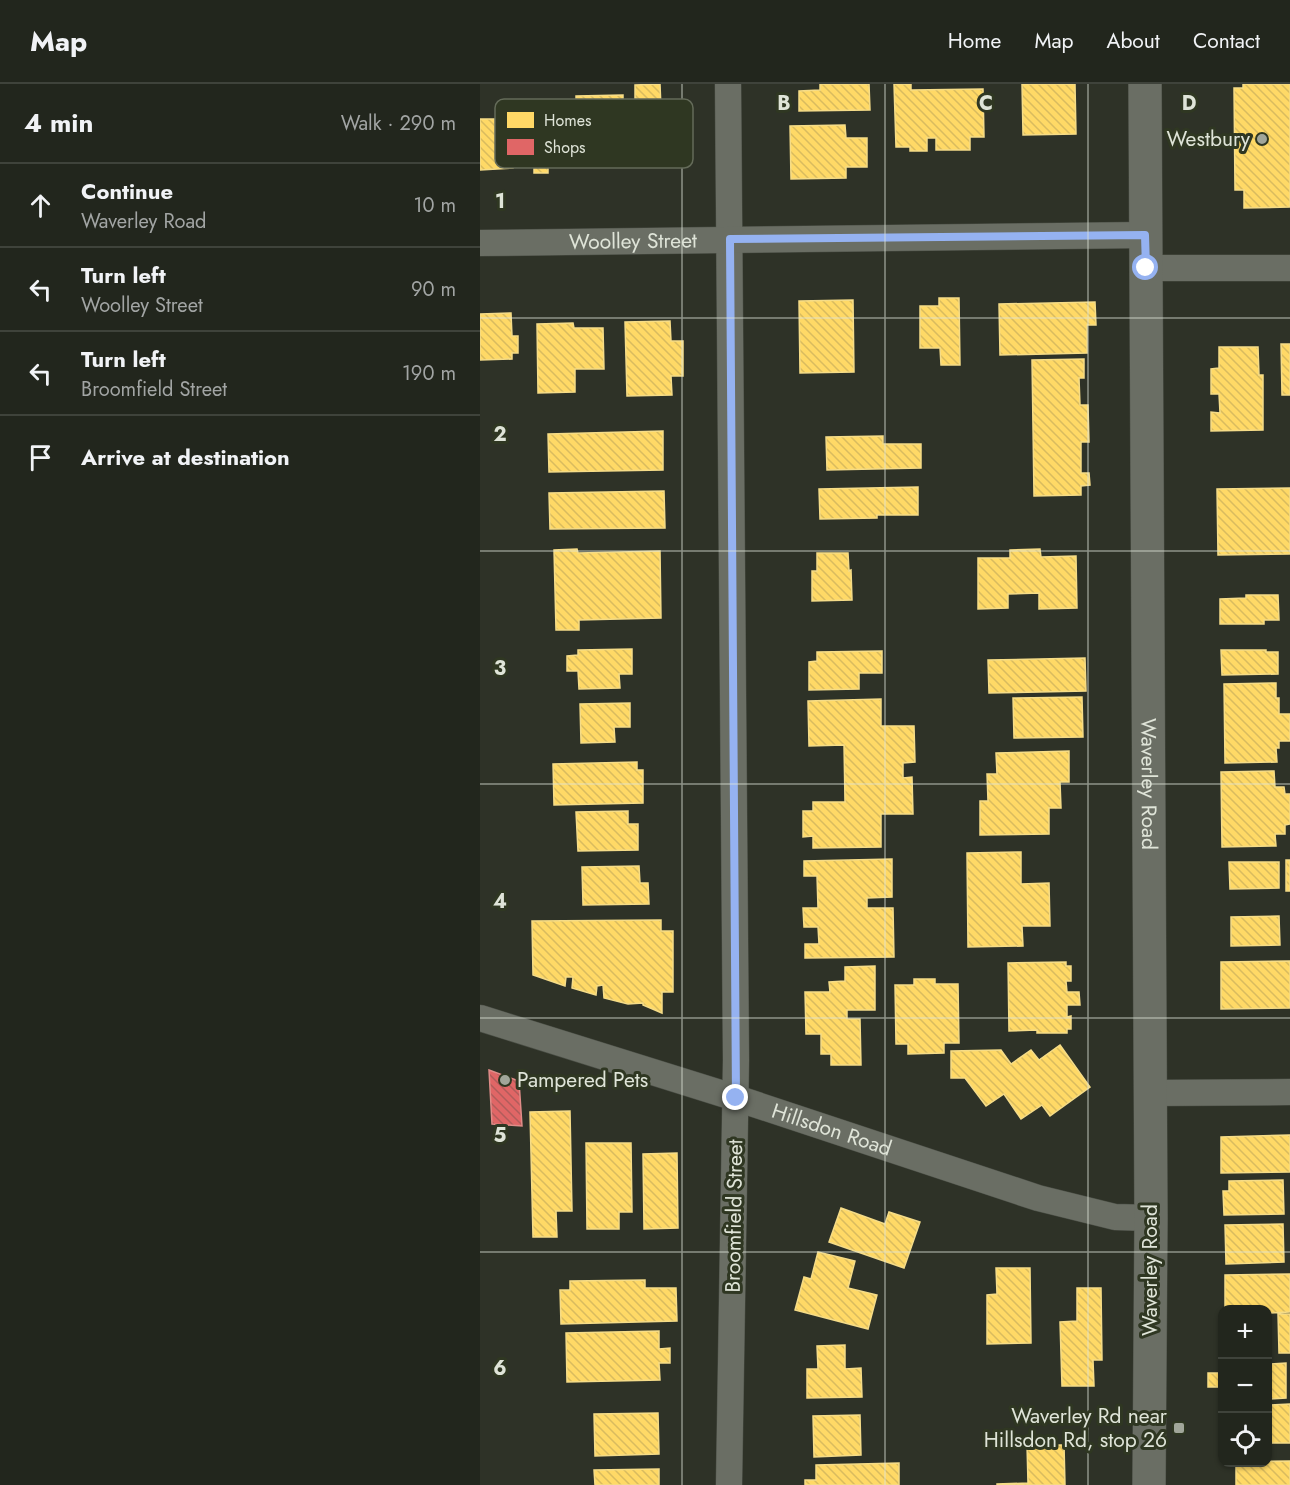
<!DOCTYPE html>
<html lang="en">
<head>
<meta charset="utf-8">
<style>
  :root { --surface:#22261d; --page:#2e322a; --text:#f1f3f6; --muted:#a2a5a4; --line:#3f433b }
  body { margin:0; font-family:Jost,sans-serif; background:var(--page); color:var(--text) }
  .controls { position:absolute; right:18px; bottom:18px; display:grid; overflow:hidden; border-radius:12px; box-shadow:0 2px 4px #0004 }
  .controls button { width:54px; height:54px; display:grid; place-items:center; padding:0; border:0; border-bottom:2px solid var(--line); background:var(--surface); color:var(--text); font:30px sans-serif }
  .stop { position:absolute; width:18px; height:18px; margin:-14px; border:4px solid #95b2f1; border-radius:50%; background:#fff }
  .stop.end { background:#95b2f1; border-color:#fff; box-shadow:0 2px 6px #0008 }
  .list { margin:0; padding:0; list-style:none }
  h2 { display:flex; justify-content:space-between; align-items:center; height:78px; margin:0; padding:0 24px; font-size:26px }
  h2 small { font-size:20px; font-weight:400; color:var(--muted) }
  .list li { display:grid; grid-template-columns:39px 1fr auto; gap:18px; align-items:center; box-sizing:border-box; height:84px; padding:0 24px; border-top:2px solid var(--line) }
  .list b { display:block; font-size:22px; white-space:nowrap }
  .list p { margin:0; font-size:20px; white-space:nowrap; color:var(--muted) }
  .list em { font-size:20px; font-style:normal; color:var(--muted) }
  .icon { flex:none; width:33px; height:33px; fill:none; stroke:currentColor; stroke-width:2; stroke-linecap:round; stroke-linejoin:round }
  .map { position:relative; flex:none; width:810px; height:1401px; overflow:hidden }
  header { display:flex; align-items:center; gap:36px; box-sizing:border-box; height:84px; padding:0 30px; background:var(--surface); border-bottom:2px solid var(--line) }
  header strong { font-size:28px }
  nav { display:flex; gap:33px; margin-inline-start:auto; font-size:21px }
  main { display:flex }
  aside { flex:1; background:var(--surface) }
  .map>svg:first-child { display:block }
</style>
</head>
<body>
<header>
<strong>Map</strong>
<nav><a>Home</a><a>Map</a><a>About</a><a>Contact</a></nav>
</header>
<main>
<aside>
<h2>4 min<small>Walk · 290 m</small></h2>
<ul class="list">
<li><svg class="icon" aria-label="ahead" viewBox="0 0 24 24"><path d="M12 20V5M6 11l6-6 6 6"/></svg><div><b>Continue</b><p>Waverley Road</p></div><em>10 m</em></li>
<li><svg class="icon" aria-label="left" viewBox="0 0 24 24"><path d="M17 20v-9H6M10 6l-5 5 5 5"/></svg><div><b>Turn left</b><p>Woolley Street</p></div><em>90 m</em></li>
<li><svg class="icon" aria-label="left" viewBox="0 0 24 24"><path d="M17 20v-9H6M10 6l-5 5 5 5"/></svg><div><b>Turn left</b><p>Broomfield Street</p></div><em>190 m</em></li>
<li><svg class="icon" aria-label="arrive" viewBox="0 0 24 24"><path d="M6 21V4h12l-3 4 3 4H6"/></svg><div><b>Arrive at destination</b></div></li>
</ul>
</aside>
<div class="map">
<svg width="810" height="1401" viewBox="0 0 810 1401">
  <defs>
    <pattern id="homes-back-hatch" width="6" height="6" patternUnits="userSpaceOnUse" patternTransform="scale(1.5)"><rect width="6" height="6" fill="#ffd966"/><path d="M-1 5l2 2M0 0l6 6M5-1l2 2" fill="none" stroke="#d9bb5f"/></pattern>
    <pattern id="shops-back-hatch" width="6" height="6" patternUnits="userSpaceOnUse" patternTransform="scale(1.5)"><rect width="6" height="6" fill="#e06666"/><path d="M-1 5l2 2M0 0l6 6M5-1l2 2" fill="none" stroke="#b15c5b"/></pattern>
  </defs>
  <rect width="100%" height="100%" fill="#2e3227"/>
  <!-- homes -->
  <path fill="url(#homes-back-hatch)" stroke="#f5dc88" stroke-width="1.5" d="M180,0L181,24L201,23L202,82L163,83L162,27L155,26V1Z
    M340,0H389L390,26L319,27V7L340,6Z
    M414,0H431V6L503,5L504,53H490V66H456V54H447V67H430V63H416Z
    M542,0H595L596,50L543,51Z
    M763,0H810V123L764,124V106H755L754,4H763Z
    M143,11V35H136V51H132V70H97L96,12Z
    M42,20H78L79,83H68V89H54V83H43Z
    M0,35H15V52L32,51L33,84L0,86Z
    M365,41L366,54H387V83H366V94L311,95L310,42Z
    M459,214H479L480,281H461L460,264H440V222H459Z
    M373,216L374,288L320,289L319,217Z
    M615,218L616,241H607V269L520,271L519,220Z
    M31,229L32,252H38V269H32V275L0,276V230Z
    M190,237L191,257H203V292H191L192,311L147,312L145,238Z
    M93,239L94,244H123L124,285H95V308L58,309L57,240Z
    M801,260H810V311H802Z
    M739,263H778L779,291H783V346L731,347V328L740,329L739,310H731V285L739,284Z
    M604,275V294H599L600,321H608L609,358H601V389H609L610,401L601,402V411L554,412L552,276Z
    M183,347V386L69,388L68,350Z
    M403,352V360H441V384L347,386L346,353Z
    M438,403V431H397V434L340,435L339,405Z
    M810,404V470L738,471L737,405Z
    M184,407L185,444L70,445L69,409Z
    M97,465L98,469L180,467L181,534L99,536V546H76L74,466Z
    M560,465L561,473L596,472L597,524L559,525V509L528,510V524L498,525V474H530V466Z
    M337,469H368L369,487L371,486L372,516L332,517V487H337Z
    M766,511H798L799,536H784V540H740V515L766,514Z
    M152,565V590H139L140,604L99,605L98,587H87V572L98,571V566Z
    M741,566H786V568H798V590L742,591Z
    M402,567V589H379V605L329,606V578L337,577V568Z
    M605,574L606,607L509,609L508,576Z
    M796,599V614H799V630H810V657H799V664H796L797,678L745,679L744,600Z
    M602,613L603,653L534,654L533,614Z
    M401,615V642H434L435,678L423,679V694L432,693L433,730H401V763L333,764V752L323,753V727H333V718H365L364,661L329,662L328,617Z
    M150,619V643H134L135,658L101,659L100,620Z
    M589,667V698H580L581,724H569V750L500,751V717H508L507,690H517L516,669Z
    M157,678V686H163V719L74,721L73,680Z
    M794,687L795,703H804L805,710H810V740L805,741V750H795L796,762L742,763L741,688Z
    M148,727V740H158V766L98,767L96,728Z
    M541,768V800L569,799L570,842H542L543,862L488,863L487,769Z
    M412,775V813L387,814V824H413L414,873L325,874V860H339L338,843H324L323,824H338L337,792H324V777Z
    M806,776H810V807H806Z
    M749,778H799V804L750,805Z
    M159,782L160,799H168L169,820L103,821L102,783Z
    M799,832L800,861L751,862V833Z
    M181,836V847H193V908H182V929L163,921V919L148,920L124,914L123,901L117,902L116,911L92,904L93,893H86L85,902L53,891L52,837Z
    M810,877V924L741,925V878Z
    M586,878V882H591V897H586L587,908H599L600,921H587V933L591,932V945H587V949H557V946L529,947L528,879Z
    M395,882V926H367V935H380L381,981H351V970H341V950H326L325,908H350L349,898L365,897V883Z
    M434,895H455V900H478L479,959H464V969L428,970V960H416L415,901H434Z
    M580,961L610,1003L570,1032L562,1021L541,1035L524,1010L506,1022L485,994H471V967L521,966L531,980L551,966L559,976Z
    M90,1027L92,1127H76L77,1153H53L50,1028Z
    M810,1051V1088L741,1089V1053Z
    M106,1059H151L152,1128H139V1145H107Z
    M197,1069L198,1144L164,1145L163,1070Z
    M803,1096L804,1130L744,1131L743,1107H749V1097Z
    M361,1124L405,1140L409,1128L440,1138L424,1184L349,1158Z
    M803,1140L804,1178L746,1180L745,1141Z
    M338,1168L375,1177L368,1204L397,1211L388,1245L315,1226L324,1193L331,1195Z
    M516,1184H550L551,1259L507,1260V1211L517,1210Z
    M810,1190V1228L788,1229V1226H745V1191Z
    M165,1196V1204H196L197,1237L81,1240L80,1206H90V1197Z
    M597,1204H621L622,1276H613L614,1302H582L580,1238L597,1237Z
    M798,1230H810V1269H799Z
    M179,1247V1265L190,1264V1279H179L180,1296L87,1298L86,1249Z
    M365,1261V1285L381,1284L382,1313L327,1314V1285H338L337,1262Z
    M806,1279V1314L788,1315V1280Z
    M728,1289H742V1303H728Z
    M810,1320V1359H788V1321Z
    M178,1329L179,1370L115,1372L114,1330Z
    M380,1331L381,1371L334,1373L333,1332Z
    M547,1361H584L585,1401H517V1400L548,1399Z
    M810,1377V1401H756V1378Z
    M419,1379V1401H325V1396H336V1381Z
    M179,1385V1401H115L114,1386Z"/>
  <!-- shops -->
  <path fill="url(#shops-back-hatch)" stroke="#e08c88" stroke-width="1.5" d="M9,986L39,997L42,1042L12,1040Z"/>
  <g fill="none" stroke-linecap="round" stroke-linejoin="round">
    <!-- street casing -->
    <g stroke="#4a4e45" stroke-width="27">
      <g id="street">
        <path d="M248,0L256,976L249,1401"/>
        <path id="s1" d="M0,159L665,151"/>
        <path d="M666,184H810"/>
        <path id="s2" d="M0,934L256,1014L558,1114L635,1133L671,1134"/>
        <path d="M669,1009L810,1008"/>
      </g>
    </g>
    <!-- secondary casing -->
    <g stroke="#4a4e45" stroke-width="34">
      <g id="secondary">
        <path id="s3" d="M665,0L671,1134L669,1401"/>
      </g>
    </g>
    <!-- street -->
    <use href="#street" stroke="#6a6e64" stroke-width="26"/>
    <!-- secondary -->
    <use href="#secondary" stroke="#6a6e64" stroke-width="33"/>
  </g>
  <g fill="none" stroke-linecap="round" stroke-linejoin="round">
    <!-- route -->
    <path stroke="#95b2f1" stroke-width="8" d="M256,1014L250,155L665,151L666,184"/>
  </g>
  <!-- grid -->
  <path fill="none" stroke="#dfe4d8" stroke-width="1.5" stroke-opacity="0.55" d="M202,0V1401M405,0V1401M608,0V1401M0,234H810M0,467H810M0,700H810M0,934H810M0,1168H810"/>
  <!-- markers -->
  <g fill="#a1a69a" stroke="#2f3722" stroke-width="2">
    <circle cx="782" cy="55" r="6"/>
    <circle cx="25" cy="996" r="6"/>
    <rect x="693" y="1338" width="12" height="12" rx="3"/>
  </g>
  <g text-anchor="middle" stroke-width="6" stroke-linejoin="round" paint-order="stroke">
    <!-- poi labels -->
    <g font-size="21" fill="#dfe4d8" stroke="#2f3722" text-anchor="end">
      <text x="770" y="62">Westbury</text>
      <text x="37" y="1003" text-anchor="start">Pampered Pets</text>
      <text x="687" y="1339">Waverley Rd near<tspan x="687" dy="24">Hillsdon Rd, stop 26</tspan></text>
    </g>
    <!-- street labels -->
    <g font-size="21" fill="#dfe4d8" stroke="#2f3722">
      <text dy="7" stroke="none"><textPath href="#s1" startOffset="153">Woolley Street</textPath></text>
      <text dy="7" stroke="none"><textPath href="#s3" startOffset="700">Waverley Road</textPath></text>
      <text dy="7" stroke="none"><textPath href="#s2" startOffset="369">Hillsdon Road</textPath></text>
      <text transform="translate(254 1132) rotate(-89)" y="7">Broomfield Street</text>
      <text transform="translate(670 1186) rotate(-90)" y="7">Waverley Road</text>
    </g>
  </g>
  <!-- legend -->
  <rect x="15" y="15" width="198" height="69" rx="9" fill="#2f3722" stroke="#646b59" stroke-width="1.5"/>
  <rect x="27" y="28" width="27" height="16" fill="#ffd966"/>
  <rect x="27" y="55" width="27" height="16" fill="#e06666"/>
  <g font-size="16" fill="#dfe4d8">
    <text x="64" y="42">Homes</text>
    <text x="64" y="69">Shops</text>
  </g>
  <g font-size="20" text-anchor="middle" font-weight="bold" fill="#dfe4d8" stroke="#2f3722" stroke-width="6" stroke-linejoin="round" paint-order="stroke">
    <text x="304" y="26">B</text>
    <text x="506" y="26">C</text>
    <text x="709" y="26">D</text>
    <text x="20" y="124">1</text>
    <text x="20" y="357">2</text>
    <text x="20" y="591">3</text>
    <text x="20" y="824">4</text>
    <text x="20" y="1058">5</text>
    <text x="20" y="1291">6</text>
  </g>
</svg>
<div class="controls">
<button>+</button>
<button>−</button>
<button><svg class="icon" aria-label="locate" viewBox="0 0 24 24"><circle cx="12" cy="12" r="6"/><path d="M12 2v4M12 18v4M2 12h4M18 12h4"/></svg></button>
</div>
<div class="stop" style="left:666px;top:184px"></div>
<div class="stop end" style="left:256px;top:1014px"></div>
</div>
</main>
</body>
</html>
